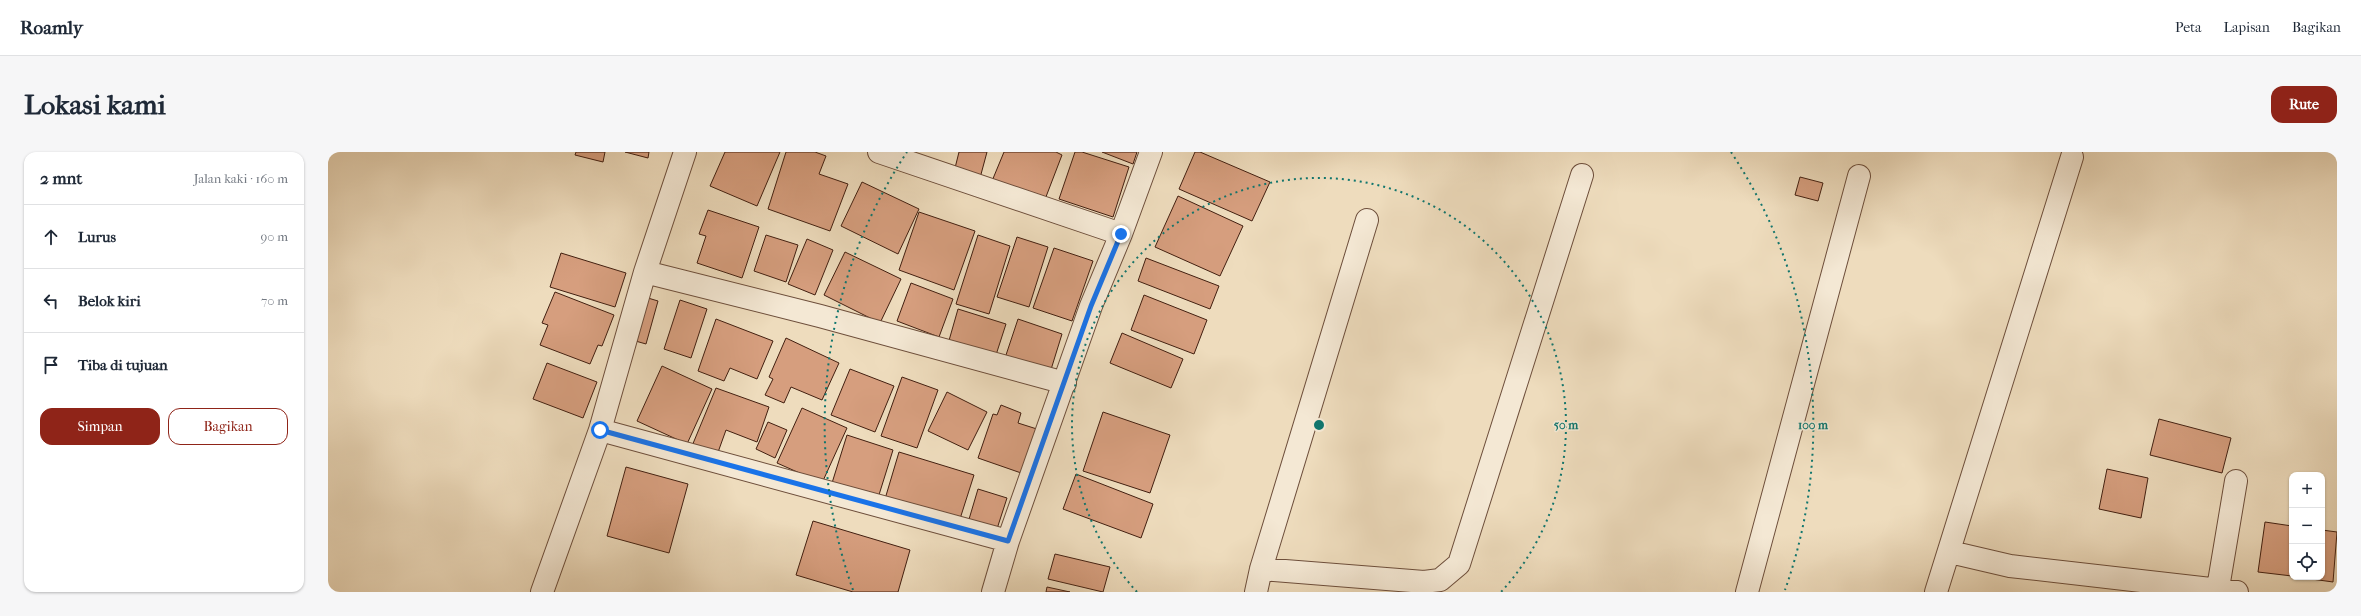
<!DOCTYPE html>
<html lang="id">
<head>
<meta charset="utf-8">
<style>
  :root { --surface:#fff; --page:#f6f6f7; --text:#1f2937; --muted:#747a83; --line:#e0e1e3; --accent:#8f2418 }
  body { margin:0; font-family:"IM FELL French Canon",serif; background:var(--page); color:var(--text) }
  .controls { position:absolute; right:12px; bottom:12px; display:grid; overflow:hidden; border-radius:8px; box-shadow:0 1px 3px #0004 }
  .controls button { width:36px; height:36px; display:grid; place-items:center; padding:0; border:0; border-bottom:1px solid var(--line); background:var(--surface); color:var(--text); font:20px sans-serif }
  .stop { position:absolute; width:12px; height:12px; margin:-9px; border:3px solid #1a73e8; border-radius:50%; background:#fff }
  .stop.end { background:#1a73e8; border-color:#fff; box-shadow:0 1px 4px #0008 }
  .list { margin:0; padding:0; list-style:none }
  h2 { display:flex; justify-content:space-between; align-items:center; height:52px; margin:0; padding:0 16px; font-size:17px }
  h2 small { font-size:13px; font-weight:400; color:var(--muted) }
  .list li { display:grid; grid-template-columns:26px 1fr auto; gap:12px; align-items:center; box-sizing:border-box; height:64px; padding:0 16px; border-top:1px solid var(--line) }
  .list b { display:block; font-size:15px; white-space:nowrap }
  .list em { font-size:13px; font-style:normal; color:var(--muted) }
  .actions { display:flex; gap:8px; padding:12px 16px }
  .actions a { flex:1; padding:9px 0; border:1px solid var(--accent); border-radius:12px; text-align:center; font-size:14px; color:var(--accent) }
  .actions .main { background:var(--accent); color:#fff }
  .icon { flex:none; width:22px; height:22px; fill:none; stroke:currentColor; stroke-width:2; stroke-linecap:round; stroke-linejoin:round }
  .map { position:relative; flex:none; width:2009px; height:440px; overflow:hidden; border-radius:12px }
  header { display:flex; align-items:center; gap:24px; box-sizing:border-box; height:56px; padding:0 20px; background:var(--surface); border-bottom:1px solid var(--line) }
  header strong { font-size:19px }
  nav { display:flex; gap:22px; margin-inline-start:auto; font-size:14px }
  .intro { display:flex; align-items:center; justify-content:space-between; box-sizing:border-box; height:96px; padding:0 24px }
  h1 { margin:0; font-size:28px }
  .button { padding:10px 18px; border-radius:12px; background:var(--accent); color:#fff; font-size:14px; font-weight:700 }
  main { display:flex; gap:24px; padding:0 24px }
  aside { flex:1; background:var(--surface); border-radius:12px; box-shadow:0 1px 3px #0004 }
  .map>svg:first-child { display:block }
</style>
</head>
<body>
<header>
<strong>Roamly</strong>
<nav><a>Peta</a><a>Lapisan</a><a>Bagikan</a></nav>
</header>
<div class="intro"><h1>Lokasi kami</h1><a class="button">Rute</a></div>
<main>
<aside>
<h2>2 mnt<small>Jalan kaki · 160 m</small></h2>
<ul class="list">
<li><svg class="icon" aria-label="ahead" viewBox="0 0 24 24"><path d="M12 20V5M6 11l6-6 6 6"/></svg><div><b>Lurus</b></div><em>90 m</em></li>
<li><svg class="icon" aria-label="left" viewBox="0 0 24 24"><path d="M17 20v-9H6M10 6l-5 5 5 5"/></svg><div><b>Belok kiri</b></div><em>70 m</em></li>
<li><svg class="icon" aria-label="arrive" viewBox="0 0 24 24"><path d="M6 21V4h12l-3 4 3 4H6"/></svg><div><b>Tiba di tujuan</b></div></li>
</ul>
<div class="actions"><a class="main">Simpan</a><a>Bagikan</a></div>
</aside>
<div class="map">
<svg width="2009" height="440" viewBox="0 0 2009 440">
  <rect width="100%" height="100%" fill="#eedcbd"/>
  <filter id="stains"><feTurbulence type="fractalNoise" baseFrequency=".005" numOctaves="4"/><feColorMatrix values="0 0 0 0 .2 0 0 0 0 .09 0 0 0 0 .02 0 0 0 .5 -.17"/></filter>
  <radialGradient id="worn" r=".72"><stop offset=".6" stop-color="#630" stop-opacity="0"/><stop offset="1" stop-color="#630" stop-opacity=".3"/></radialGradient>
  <!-- building -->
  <path fill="#d69e7e" stroke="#421f10" d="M248,0H277L275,10L247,3Z
    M297,0H321L320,6Z
    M397,0H452L429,54L382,34Z
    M458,0H487L498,4L491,22L520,32L502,79L440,57Z
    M631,0H659L652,26L626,20Z
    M676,0H728L734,3L716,50L664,29Z
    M747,0H754L801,15L785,65L731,47Z
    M774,0H809L805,12Z
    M867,0H872L942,30L924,69L851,37Z
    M1472,25L1495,31L1490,49L1467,43Z
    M534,30L591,57L570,102L513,74Z
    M850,44L915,74L892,124L827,95Z
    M380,58L431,75L414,126L369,111L378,84L371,82Z
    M591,60L647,79L626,138L571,118Z
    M438,83L470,93L458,130L426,119Z
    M650,83L682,94L661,162L628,152Z
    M689,85L720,95L701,155L669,145Z
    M479,87L505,98L487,143L460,132Z
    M726,96L765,109L744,169L705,156Z
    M517,100L573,127L552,171L496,143Z
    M233,101L298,121L287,155L222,135Z
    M818,106L891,134L882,157L810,129Z
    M583,131L625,147L611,185L569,169Z
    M227,140L286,163L274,194L270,193L262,212L212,193L220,173L214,171Z
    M310,143L330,149L318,192L297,186Z
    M816,143L879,168L866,202L803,178Z
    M352,148L379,157L363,206L336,197Z
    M630,157L678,172L667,206L620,192Z
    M388,167L445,189L429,227L402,216L396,229L370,219Z
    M690,167L734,182L721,224L676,209Z
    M794,181L855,207L843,236L782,211Z
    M458,186L511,211L494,248L463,235L456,251L437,243L445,227L441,225Z
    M219,211L269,230L255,266L205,247Z
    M334,214L384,237L359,292L309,269Z
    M522,217L566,234L547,280L503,263Z
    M574,225L610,238L589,296L553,284Z
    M388,236L441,255L429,290L398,278L389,303L364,294Z
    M619,240L659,260L640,298L600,279Z
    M673,253L693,261L690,271L712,278L696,322L650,306L665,262L669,263Z
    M474,256L519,276L494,331L449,311Z
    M775,260L842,283L822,341L755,319Z
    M1831,267L1903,286L1894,321L1822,303Z
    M440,270L459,278L447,306L428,297Z
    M519,283L565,298L550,346L504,331Z
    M571,300L646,323L631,370L557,347Z
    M298,315L360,332L341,401L279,384Z
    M1779,317L1820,326L1813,366L1771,357Z
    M748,322L825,352L813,386L735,357Z
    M650,337L679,346L667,383L639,374Z
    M485,369L582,398L570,440H525L468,423Z
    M1937,370L1964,374V424L1930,420Z
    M1994,378L2009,380L2005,430L1969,425H1994Z
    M727,402L782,415L775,440L720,427Z
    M719,435L742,440H718Z"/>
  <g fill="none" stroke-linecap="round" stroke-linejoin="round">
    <!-- street casing -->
    <g stroke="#6d4e3b" stroke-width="24">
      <path id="street" d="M357,0L317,120L272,278L680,389
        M551,0L793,82
        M317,120L492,164L737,231
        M1622,400L1682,414L1909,440
        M933,417L1096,430L1112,428L1131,412L1254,23
        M1890,436L1908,329
        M214,440L272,278
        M665,440L680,389L763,154L793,82L823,0
        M928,440L933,417L1039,68
        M1419,440L1531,24
        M1608,440L1744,5"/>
    </g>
    <!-- street -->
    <use href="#street" stroke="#f4e8d4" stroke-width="22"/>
  </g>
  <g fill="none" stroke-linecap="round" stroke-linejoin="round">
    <!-- route -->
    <path stroke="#1a73e8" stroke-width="5" d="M272,278L680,389L763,154L793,82"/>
  </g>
  <!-- distance rings -->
  <g fill="none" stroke="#0f766e" stroke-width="2" stroke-dasharray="2 4">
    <path d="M809 440A247 247 0 1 1 1173 440"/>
    <path d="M525 438A494 494 0 0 1 579 0M1403 0A494 494 0 0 1 1457 438"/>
  </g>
  <circle cx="991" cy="273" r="6" fill="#0f766e" stroke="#f4e8d4" stroke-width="2"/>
  <g font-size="12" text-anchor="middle" font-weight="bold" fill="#0f766e" stroke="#f4e8d4" stroke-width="3" stroke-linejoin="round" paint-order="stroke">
    <text x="1238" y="277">50 m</text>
    <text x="1485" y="277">100 m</text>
  </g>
  <rect width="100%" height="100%" filter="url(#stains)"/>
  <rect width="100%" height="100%" fill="url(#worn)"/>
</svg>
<div class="controls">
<button>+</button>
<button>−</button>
<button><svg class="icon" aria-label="locate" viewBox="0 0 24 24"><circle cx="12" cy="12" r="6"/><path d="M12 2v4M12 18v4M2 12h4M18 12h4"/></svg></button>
</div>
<div class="stop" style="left:272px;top:278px"></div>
<div class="stop end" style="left:793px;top:82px"></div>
</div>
</main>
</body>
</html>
